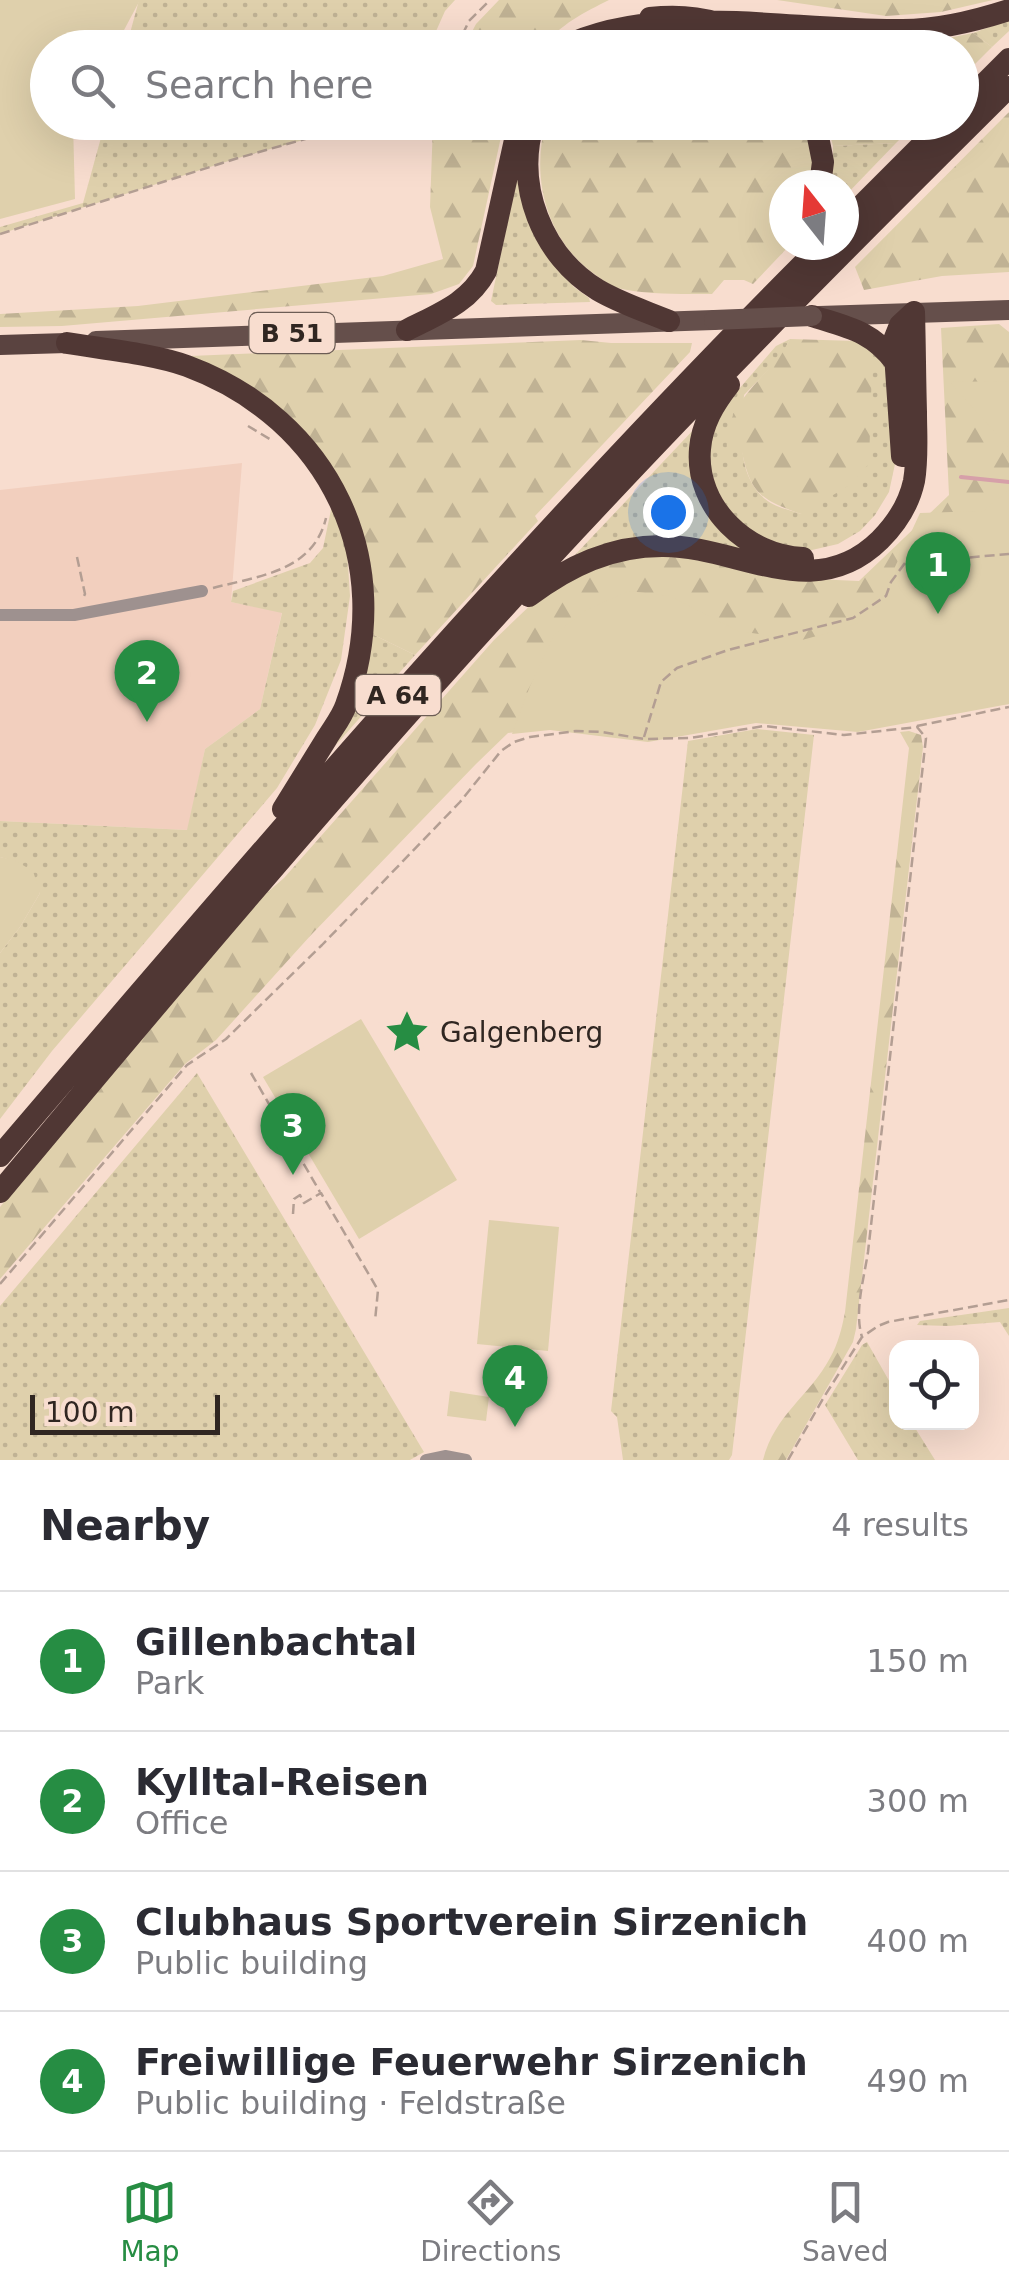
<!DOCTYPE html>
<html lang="en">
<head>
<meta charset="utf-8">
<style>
  :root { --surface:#fff; --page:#f7f7f7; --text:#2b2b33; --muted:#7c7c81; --line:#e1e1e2; --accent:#268d43 }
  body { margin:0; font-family:"DejaVu Sans",sans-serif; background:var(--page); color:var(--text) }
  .controls { position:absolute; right:30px; bottom:30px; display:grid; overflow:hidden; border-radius:20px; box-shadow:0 10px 40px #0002 }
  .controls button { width:90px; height:90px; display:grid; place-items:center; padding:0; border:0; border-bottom:2px solid var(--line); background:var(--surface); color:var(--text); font:50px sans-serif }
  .compass { position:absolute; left:769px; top:170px; width:90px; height:90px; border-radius:50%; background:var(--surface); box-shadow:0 10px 40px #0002; rotate:343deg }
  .scale { position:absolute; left:30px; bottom:25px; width:190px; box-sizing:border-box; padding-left:10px; border:5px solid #302621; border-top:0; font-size:28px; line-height:35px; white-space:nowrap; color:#302621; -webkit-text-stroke:8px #f8ddcf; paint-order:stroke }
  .you { position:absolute; left:668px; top:512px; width:35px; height:35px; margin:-25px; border:8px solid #fff; border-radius:50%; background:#1a73e8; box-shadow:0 0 0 15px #1a73e833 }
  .badge { display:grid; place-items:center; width:65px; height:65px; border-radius:50%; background:var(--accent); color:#fff; font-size:32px; font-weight:700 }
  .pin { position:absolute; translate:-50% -82px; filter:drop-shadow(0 2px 5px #0008) }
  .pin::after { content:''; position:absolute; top:52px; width:35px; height:30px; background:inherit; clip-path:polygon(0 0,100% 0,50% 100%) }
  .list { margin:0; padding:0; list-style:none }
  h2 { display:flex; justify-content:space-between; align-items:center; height:130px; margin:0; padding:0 40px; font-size:42px }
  h2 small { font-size:32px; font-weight:400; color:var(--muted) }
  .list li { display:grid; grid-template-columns:65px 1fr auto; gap:30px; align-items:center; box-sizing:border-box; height:140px; padding:0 40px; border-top:2px solid var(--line) }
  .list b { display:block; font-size:38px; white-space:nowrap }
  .list p { margin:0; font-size:32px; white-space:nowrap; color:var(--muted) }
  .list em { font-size:32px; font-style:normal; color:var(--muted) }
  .icon { flex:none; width:55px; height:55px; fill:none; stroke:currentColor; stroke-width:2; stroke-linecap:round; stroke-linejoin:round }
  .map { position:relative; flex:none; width:1009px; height:1460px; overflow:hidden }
  .search { position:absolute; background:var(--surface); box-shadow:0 10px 40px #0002; left:30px; right:30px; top:30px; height:110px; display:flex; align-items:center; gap:25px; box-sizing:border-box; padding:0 35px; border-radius:55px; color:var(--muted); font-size:38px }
  .sheet { height:690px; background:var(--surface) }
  nav { display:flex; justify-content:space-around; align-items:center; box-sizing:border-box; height:140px; border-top:2px solid var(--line); background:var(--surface); font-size:28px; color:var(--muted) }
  nav a { display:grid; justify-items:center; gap:5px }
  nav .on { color:var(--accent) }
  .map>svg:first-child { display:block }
</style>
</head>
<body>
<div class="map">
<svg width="1009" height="1460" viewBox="0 0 1009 1460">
  <defs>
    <pattern id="grass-dots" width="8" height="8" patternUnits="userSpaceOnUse" patternTransform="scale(2.5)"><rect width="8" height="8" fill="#dfd0ac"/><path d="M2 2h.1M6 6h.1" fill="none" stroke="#c0b294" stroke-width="1.8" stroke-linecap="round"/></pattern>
    <pattern id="forest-firs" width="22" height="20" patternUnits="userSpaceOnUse" patternTransform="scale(2.5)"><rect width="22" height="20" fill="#dfd0ac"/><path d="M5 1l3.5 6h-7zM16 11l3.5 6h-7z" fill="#c0b294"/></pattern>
  </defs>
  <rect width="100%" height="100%" fill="#f8ddcf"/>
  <!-- built -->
  <path fill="#f2cfbe" d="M242,463L231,602L282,612L260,709L205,749L188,830L0,821V490Z"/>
  <!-- grass -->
  <path fill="url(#grass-dots)" d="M139,0H455L445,11L429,47L126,48Z
    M1009,20V31L992,47L973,33Z
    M105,123H365L238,158L0,234V227L83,203Z
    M896,143L844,197V185H832L833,146Z
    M516,181H520L552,262L574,287L589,298L590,302L496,305L491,301Z
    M790,339L781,357L744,395C742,431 735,473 765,499C774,507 790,510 801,514L856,341L866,343L889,371L895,464L889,492L875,515L860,531L838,544L812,550H787L761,543L720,506L707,452L712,432L726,404L776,346Z
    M696,427L695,459L757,553L574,556Z
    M332,505L347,550L350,596L341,660L315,725L277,788L52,1051L0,1119V953L20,927L40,893L14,861L0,857V821L187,830L205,749L260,709L282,613L231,602L233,591L310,563L323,548Z
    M372,634L415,655L336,745L357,701Z
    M757,729L814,735L732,1455L729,1460H623L617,1417L611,1411L688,741Z
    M197,1073L424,1452L410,1460H0V1306Z
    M1009,1308V1336L1000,1322L948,1326L917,1325L920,1321Z
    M867,1342L896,1393V1422L912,1423L935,1460H858L825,1405L862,1345Z"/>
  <!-- forest -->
  <path fill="url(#forest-firs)" d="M499,0H609C585,12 559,25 543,47H464L476,24Z
    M777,0H993L941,12L886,16Z
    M704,29L751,48H605L624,38Z
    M759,31L853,38L892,44L934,41L973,33L992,47L962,77V48L783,47Z
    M1009,112V272L942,276L864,290L855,267Z
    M546,122L810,123L815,185H784V245H790L753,284L744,280H724L712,294C681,294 647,295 617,288C610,286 603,280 597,276C547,242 530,179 546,122Z
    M433,123H504L473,266L459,284L431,294L62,326L0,327V314L138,306L383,276L443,259L430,207Z
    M827,123V122L916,123L896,143L833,146Z
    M999,324L1009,332V704L752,722L561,727L508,733L476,764L311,935L216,1040L185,1064L0,1279V1207L262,897L284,878L494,640L539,597L573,573L646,552L695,557L768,577L859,581L949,495L941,328Z
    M790,339L856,341L872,365L869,464L850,485L801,514C759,499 750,493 741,447L727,449C723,401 771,377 790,339Z
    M581,340L611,343H692L690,352L535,516L538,521L415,655L372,634V597L291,417C260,391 227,373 190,356Z
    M909,731L921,735L923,747L856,1329L853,1342L786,1460H763C775,1414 809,1397 830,1358C838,1344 842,1328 845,1312L909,748L900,732Z"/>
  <!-- park -->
  <path fill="#dfd0ac" d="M0,0H140L115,47L48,48V122L73,123L75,199L0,219Z
    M1009,381V448L950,382Z
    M1009,490V704L858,732L756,723L648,742L550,730L512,734L530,686L554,635L586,610L629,591L670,596L738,631L802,640L835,631L861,622L894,569L920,513L983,511Z
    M0,857L14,860L33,871L40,893L20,927L0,953Z
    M361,1019L457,1180L359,1239L263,1077Z
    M489,1220L559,1227L548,1351L477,1344Z
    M450,1391L489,1397L486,1421L447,1416Z"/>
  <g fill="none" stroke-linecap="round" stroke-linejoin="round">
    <!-- stream -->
    <path stroke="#d6a0a9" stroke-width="4" d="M961,477L1009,482"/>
    <!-- path -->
    <path stroke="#b39e93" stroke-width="2.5" stroke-dasharray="10 5" stroke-linecap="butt" d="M456,48L469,21L490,0
      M0,234L238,158L365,122
      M248,426L273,441
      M77,557L85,594L82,600
      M213,588C258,576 313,572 326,518
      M917,726L1009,707
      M644,737L661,682L677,668L728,650L853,618L886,596L891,582L905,563L1009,554
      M251,1073L320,1192
      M293,1214L294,1199L300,1195L304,1203L321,1193L378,1290L375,1321
      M0,1284L187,1065L226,1039L322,945L460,802L501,751L514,742L530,737L576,731L602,732L644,739L690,738L764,726L844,735L917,727L926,738L868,1252C864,1279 854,1311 862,1337
      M788,1460L824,1397L862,1337L878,1326L888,1322L1009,1300"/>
    <!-- minor -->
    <path stroke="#9e918f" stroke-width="12" d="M0,615H74L202,591
      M426,1460L445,1456L466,1460"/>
    <!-- primary -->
    <path stroke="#654f4b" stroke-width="20" d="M819,316L1009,310
      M96,341L714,320"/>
    <!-- trunk -->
    <path stroke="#5a4340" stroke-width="20" d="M0,345L67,343"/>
    <!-- motorway -->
    <path stroke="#503734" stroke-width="22" d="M650,18C692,13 732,22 766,48
      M562,48C657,0 791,32 903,30C940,30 975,21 1009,10
      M962,106L1009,59
      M534,122C514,185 542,256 598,290C620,303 645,311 669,321
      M815,122L823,162L820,185
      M844,223L945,122
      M812,316C847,327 872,331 895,362
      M407,330C438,314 469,303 486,271L519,122
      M67,343C103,349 154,354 187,366C330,419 398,561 346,705C342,717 333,728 327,738C312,762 297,786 283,809
      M729,385C714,404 702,424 700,449C695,507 747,556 803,558
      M902,456L894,340L900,325L914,312
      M529,596C569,566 611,546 662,546C737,545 813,606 880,540C897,523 909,504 914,481C918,458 916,435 916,412C915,379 915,346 914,312
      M0,1156C266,844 532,534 822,245
      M0,1192C195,958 392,725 601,503C734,361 871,224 1009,87"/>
    <!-- primary-bridge -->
    <path stroke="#654f4b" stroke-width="20" d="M714,320L812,316"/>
  </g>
  <!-- icons -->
  <defs>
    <g id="sight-bare" transform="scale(3.45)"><path d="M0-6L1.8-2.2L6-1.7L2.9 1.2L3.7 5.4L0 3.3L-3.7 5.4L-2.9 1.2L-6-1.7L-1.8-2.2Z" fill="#268d43" stroke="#f8ddcf" stroke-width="2.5" paint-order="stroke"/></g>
  </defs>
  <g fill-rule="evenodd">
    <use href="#sight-bare" x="407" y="1032"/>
  </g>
  <g text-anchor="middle" stroke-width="8" stroke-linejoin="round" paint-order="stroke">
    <!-- shield labels -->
    <g fill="#f8ddcf" stroke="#6c5d55" stroke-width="2.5">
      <rect x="249.5" y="313" width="85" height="40" rx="8"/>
      <rect x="355.5" y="675" width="85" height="40" rx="8"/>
    </g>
    <g font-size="25" font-weight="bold" fill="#302621">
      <text x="292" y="342">B 51</text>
      <text x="398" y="704">A 64</text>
    </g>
    <!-- poi labels -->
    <g font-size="28" fill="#302621" stroke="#f8ddcf" text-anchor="start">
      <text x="440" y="1042">Galgenberg</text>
    </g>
  </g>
</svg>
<div class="controls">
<button><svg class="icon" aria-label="locate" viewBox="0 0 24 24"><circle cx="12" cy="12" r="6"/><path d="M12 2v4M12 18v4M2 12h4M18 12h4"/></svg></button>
</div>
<svg class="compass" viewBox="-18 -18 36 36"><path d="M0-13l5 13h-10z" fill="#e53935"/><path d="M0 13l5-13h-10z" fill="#7c7c81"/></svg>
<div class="scale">100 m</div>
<div class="you"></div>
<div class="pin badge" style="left:938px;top:614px">1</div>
<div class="pin badge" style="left:147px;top:722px">2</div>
<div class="pin badge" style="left:293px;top:1175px">3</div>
<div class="pin badge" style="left:515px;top:1427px">4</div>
<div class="search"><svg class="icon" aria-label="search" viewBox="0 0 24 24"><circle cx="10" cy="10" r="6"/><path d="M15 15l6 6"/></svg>Search here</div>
</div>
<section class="sheet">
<h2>Nearby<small>4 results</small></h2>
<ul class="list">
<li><span class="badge">1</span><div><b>Gillenbachtal</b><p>Park</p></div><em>150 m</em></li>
<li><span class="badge">2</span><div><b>Kylltal-Reisen</b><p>Office</p></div><em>300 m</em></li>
<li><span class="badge">3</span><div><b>Clubhaus Sportverein Sirzenich</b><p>Public building</p></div><em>400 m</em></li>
<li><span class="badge">4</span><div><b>Freiwillige Feuerwehr Sirzenich</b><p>Public building · Feldstraße</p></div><em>490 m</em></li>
</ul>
</section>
<nav>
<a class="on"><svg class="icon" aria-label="map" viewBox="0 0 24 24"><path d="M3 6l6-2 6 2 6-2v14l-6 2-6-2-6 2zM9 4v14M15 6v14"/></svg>Map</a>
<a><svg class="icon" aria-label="directions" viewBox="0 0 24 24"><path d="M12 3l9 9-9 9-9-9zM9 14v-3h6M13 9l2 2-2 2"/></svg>Directions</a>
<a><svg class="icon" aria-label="saved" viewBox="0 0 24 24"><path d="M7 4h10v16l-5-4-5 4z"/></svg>Saved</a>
</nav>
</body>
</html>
